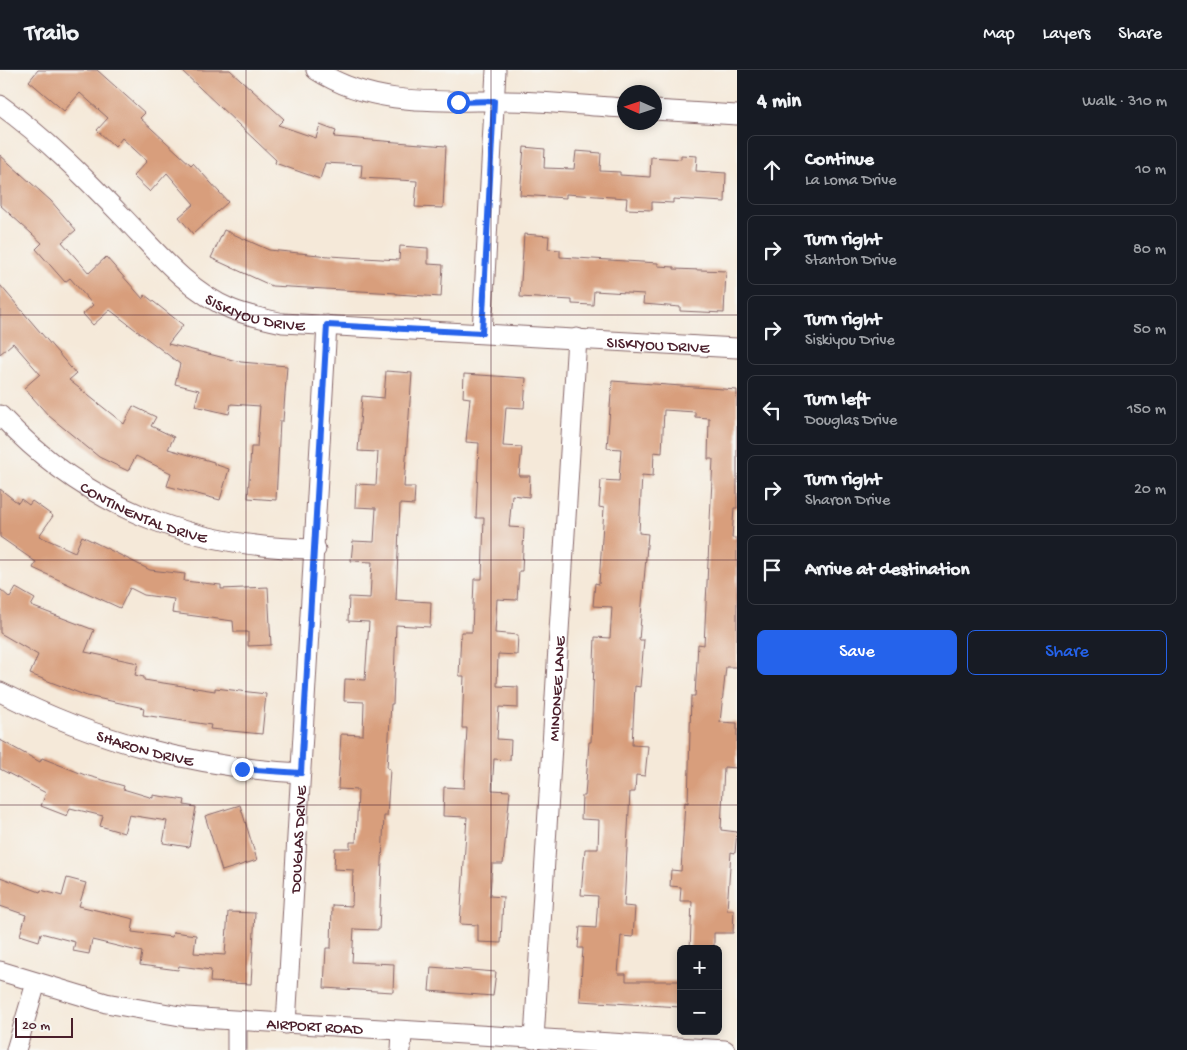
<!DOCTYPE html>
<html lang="en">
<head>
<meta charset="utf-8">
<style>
  :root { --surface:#171b24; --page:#20242c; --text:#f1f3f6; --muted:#9ea1a6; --line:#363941; --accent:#2563eb }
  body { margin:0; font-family:"Gochi Hand",sans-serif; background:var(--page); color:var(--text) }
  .controls { position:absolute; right:15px; bottom:15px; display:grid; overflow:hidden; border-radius:8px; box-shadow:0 2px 8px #0003 }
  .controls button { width:45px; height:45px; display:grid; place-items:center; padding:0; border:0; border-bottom:1px solid var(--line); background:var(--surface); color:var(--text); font:25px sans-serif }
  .compass { position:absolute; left:617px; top:15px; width:45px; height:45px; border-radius:50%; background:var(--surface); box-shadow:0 2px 8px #0003; rotate:273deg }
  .scale { position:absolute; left:15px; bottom:12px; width:58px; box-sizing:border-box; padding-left:5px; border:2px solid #4a1f2b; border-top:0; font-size:14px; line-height:18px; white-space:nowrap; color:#4a1f2b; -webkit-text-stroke:4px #f6f6f2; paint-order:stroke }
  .stop { position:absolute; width:15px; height:15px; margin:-11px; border:4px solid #2563eb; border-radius:50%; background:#fff }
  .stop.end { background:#2563eb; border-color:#fff; box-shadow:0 1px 5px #0008 }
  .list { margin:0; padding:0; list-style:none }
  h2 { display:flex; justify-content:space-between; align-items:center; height:65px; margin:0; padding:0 20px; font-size:21px }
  h2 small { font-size:16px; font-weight:400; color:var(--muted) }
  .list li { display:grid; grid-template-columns:32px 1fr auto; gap:15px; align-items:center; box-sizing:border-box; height:70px; margin:0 10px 10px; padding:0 10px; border:1px solid var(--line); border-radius:8px }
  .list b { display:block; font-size:19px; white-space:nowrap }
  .list p { margin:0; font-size:16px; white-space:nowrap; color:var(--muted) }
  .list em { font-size:16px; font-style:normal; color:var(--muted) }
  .actions { display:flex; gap:10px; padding:15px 20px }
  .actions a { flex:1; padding:11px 0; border:1px solid var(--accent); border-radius:8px; text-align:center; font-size:18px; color:var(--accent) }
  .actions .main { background:var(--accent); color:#fff }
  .icon { flex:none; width:28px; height:28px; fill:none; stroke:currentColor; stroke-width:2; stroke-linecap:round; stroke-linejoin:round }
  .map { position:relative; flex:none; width:737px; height:980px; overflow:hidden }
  header { display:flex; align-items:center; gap:30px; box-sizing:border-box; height:70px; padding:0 25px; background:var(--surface); border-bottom:1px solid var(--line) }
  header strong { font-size:24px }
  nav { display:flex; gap:28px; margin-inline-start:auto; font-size:18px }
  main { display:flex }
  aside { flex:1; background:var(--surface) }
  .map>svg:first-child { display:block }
</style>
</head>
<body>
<header>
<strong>Trailo</strong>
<nav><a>Map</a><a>Layers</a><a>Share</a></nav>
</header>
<main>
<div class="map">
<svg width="737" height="980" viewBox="0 0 737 980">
  <rect width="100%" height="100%" fill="#f6f6f2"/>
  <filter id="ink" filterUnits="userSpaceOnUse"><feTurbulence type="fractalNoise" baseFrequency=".02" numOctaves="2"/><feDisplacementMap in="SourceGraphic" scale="10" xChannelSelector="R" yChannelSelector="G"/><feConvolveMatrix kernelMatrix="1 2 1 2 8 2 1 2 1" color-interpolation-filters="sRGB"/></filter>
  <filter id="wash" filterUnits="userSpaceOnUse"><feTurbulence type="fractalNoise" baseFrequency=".0096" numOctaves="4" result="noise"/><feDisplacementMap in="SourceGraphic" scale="20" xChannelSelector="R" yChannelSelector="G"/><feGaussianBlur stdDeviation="1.12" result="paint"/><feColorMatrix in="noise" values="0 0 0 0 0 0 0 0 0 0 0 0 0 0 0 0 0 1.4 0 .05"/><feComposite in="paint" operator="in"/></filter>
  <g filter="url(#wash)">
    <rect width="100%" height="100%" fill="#f5e9d9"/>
    <g id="blocks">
      <!-- building -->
      <path fill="#d89e7b" d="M38,0H97L145,43L140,48L191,95L193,93L228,132L193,164L179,147L194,134L167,103L150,122L133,106L147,91L122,68L115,77L97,60L108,48L80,23L64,41L29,11Z
        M181,0H230L284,49L278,55L316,68L320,55L336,61L334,67L446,76L443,138L415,137L417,111L361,108L362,95L325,93L320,109L275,93L276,90Z
        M524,77L545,79L544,98L574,99L576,81L601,83L600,101L620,102V105L650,107L651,87L681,89V85L697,86L696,101L726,103L725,132L673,129V133L652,132V140L626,139L627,128L566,124V128L520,125Z
        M0,85L51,131L76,160L62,172L89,203L106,187L143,229L145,225L183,255L168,274L241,292L287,296L283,351H280L276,430L248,428L251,377H257L260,336L231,334L229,344L195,336L199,320L175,314L180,294L110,240L93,255L83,244L93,235L70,208L65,212L36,179L42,173L0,135Z
        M224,160L269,180L329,186L399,190L400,176L428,178V194L443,195L441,227L396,224V223L272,216L211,188Z
        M524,164L549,166L548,179L560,180V187L658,193V196L674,197V199L726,201L724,243L680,241V237L643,234L644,224L594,221L593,235L572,234V230L520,227Z
        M0,215L76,304L69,310L124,354L133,336L156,347L151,356L174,367L168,379L214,392V394L229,399L220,430L167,416L171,403L136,386L128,401L99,387L49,346L24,318L40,304L13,273L0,284Z
        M386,301L412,303L404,417H415L414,435L400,434L396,530L431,532L430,557L396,555L393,634H391L387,698L390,699L387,746H384L379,860L354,859L352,892L394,894L393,922L324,918L326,878H331L332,835L352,836L353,800L334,799L335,778H350V772H356L358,720L338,719L341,664L363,665L364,632L344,631L345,609L365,610L369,552L348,551L349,527L370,528L372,492L351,491L353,471L374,472L376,438L355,437L356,414L376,415L378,382L358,381L362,326L384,328Z
        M464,304L526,308L524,338L506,337L503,376L522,377L519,406H530L529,427L512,425L509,457L524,458L522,501H519L517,530L497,529L495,563L518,565L517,585L498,584L497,616L518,617V638L499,637L497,669L511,670L510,690L494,689L492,720L510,721L503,794H492L490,826L503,827L501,873L478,872V855L460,854L467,747L443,746L444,717L464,718L467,658H462L464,606H459L461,562H472L474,509H482L484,448H476L479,373L466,372L470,328L463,327Z
        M612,311L737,320V438H734L732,468H737V597H726L720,652L737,653V698L724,697L721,760L737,762L735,783L731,782L727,840H734L733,863H714V879H690L692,831H680L681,817L670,816L671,800L681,801L685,732L688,733L691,626H695L698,574L704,575L713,389H708L709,348L695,347V342L664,340L662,383L654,382L653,406L642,405L639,463L648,464L639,570H644L640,617L635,616L632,675L648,676L645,706L636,705L635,722H630L624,836L635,837L633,867L621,866L618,904H626V911H681V937L580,931L583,878H578L580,857L596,858L598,826L581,825L585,779H598L599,750L581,749L582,726H585L589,672H591L595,567L610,568L612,537L593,536L595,513L599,514L604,438L599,437L601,410L619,411L621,379L607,378Z
        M0,419L18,433L21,429L29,435L32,431L53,446L39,466L75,482L82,466L150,500L185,504L184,511L221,515V519L268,517L271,575L248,576V562H234L233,551L172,543L174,529L144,525L130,518L120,538L33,498L36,492L0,467Z
        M16,518L35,529L31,536L94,560L85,582L138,593L135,605L144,607V610L215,621V618L266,624L262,664L210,659L211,655L143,645L144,638L87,626L30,604L38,585L0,563V519L10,528Z
        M0,670L40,692L42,688L85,705L124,716L123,719L153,728V725L185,730L184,735L196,737L189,777L163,773L167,751L129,745L124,763L100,756L103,746L70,738L67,746L41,736L46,723L0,699Z
        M240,735L257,790L222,801L205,746Z
        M0,807L40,822L41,820L62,826L67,808L86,813L79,836L134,849L132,862L172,867L173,862L196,865L194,883L225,885L228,842L255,843L251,914L210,912L211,900L179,896L178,900L140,895L142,882L92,870L89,884L73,881L75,872L41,863L39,871L20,865L26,845L0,836Z
        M431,897L496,902L493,926L429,921Z"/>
    </g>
  </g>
  <g filter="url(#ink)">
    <use href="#blocks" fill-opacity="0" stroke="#866668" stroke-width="1"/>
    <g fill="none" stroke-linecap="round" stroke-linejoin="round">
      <!-- minor casing -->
      <g stroke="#866668" stroke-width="21">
        <g id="minor">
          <path d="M316,0C371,36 436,31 498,31C540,30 583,36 624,38"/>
          <path id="s1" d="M0,35C46,68 85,108 124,148C156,181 188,221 231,239C248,246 266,249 283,253L737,278"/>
          <path d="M654,40L737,45"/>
          <path d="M482,263L496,0"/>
          <path id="s2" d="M0,345C86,437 190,478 316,479"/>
          <path id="s3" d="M0,622C97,671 192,697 301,703"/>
          <path id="s4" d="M0,901L106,933L186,947L725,980"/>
          <path d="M237,952V980"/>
          <path id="s5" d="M286,954L327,255"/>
          <path id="s6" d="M534,969L577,268"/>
          <path d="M16,980L36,913"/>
          <path d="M401,980L402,961"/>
        </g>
      </g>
      <!-- minor -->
      <use href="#minor" stroke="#fff" stroke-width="19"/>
    </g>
  </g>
  <g fill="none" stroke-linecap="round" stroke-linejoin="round" filter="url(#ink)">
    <!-- route -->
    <path stroke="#2563eb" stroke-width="6" d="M242,699L301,703L327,255L482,263L494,31L458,32"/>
  </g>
  <!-- grid -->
  <path fill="none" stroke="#4a1f2b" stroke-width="1" stroke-opacity="0.55" d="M246,0V980M491,0V980M0,245H737M0,490H737M0,735H737"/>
  <g text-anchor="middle" stroke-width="4" stroke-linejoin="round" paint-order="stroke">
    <!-- street labels -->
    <g font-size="16" fill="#4a1f2b" stroke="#f6f6f2">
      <text dy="6" stroke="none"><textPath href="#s1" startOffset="334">SISKIYOU DRIVE</textPath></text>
      <text dy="6" stroke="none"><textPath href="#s1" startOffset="739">SISKIYOU DRIVE</textPath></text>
      <text dy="6" stroke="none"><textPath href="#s2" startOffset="176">CONTINENTAL DRIVE</textPath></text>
      <text dy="6" stroke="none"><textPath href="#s6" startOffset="351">MINONEE LANE</textPath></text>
      <text dy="6" stroke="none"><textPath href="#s3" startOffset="156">SHARON DRIVE</textPath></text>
      <text dy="6" stroke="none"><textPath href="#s5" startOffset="185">DOUGLAS DRIVE</textPath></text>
      <text dy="6" stroke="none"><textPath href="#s4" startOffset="321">AIRPORT ROAD</textPath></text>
    </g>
  </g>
</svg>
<div class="controls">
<button>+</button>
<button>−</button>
</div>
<svg class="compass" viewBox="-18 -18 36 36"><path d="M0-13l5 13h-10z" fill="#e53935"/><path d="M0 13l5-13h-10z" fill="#9ea1a6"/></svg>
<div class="scale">20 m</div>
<div class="stop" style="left:458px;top:32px"></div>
<div class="stop end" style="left:242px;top:699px"></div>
</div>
<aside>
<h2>4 min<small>Walk · 310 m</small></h2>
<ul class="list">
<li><svg class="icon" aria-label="ahead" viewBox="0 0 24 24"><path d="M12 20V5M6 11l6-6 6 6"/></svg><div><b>Continue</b><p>La Loma Drive</p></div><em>10 m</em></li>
<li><svg class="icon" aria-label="right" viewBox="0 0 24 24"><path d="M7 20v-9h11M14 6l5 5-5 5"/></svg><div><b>Turn right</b><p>Stanton Drive</p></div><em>80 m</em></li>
<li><svg class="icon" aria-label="right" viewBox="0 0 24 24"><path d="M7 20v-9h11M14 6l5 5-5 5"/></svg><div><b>Turn right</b><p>Siskiyou Drive</p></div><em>50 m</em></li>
<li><svg class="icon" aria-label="left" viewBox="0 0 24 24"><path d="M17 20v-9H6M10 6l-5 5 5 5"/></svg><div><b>Turn left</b><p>Douglas Drive</p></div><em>150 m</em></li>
<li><svg class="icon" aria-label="right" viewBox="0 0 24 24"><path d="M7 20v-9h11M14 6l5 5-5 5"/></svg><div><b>Turn right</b><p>Sharon Drive</p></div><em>20 m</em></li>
<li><svg class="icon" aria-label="arrive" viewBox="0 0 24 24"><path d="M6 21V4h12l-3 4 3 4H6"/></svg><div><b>Arrive at destination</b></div></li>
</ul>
<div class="actions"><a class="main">Save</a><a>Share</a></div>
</aside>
</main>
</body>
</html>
